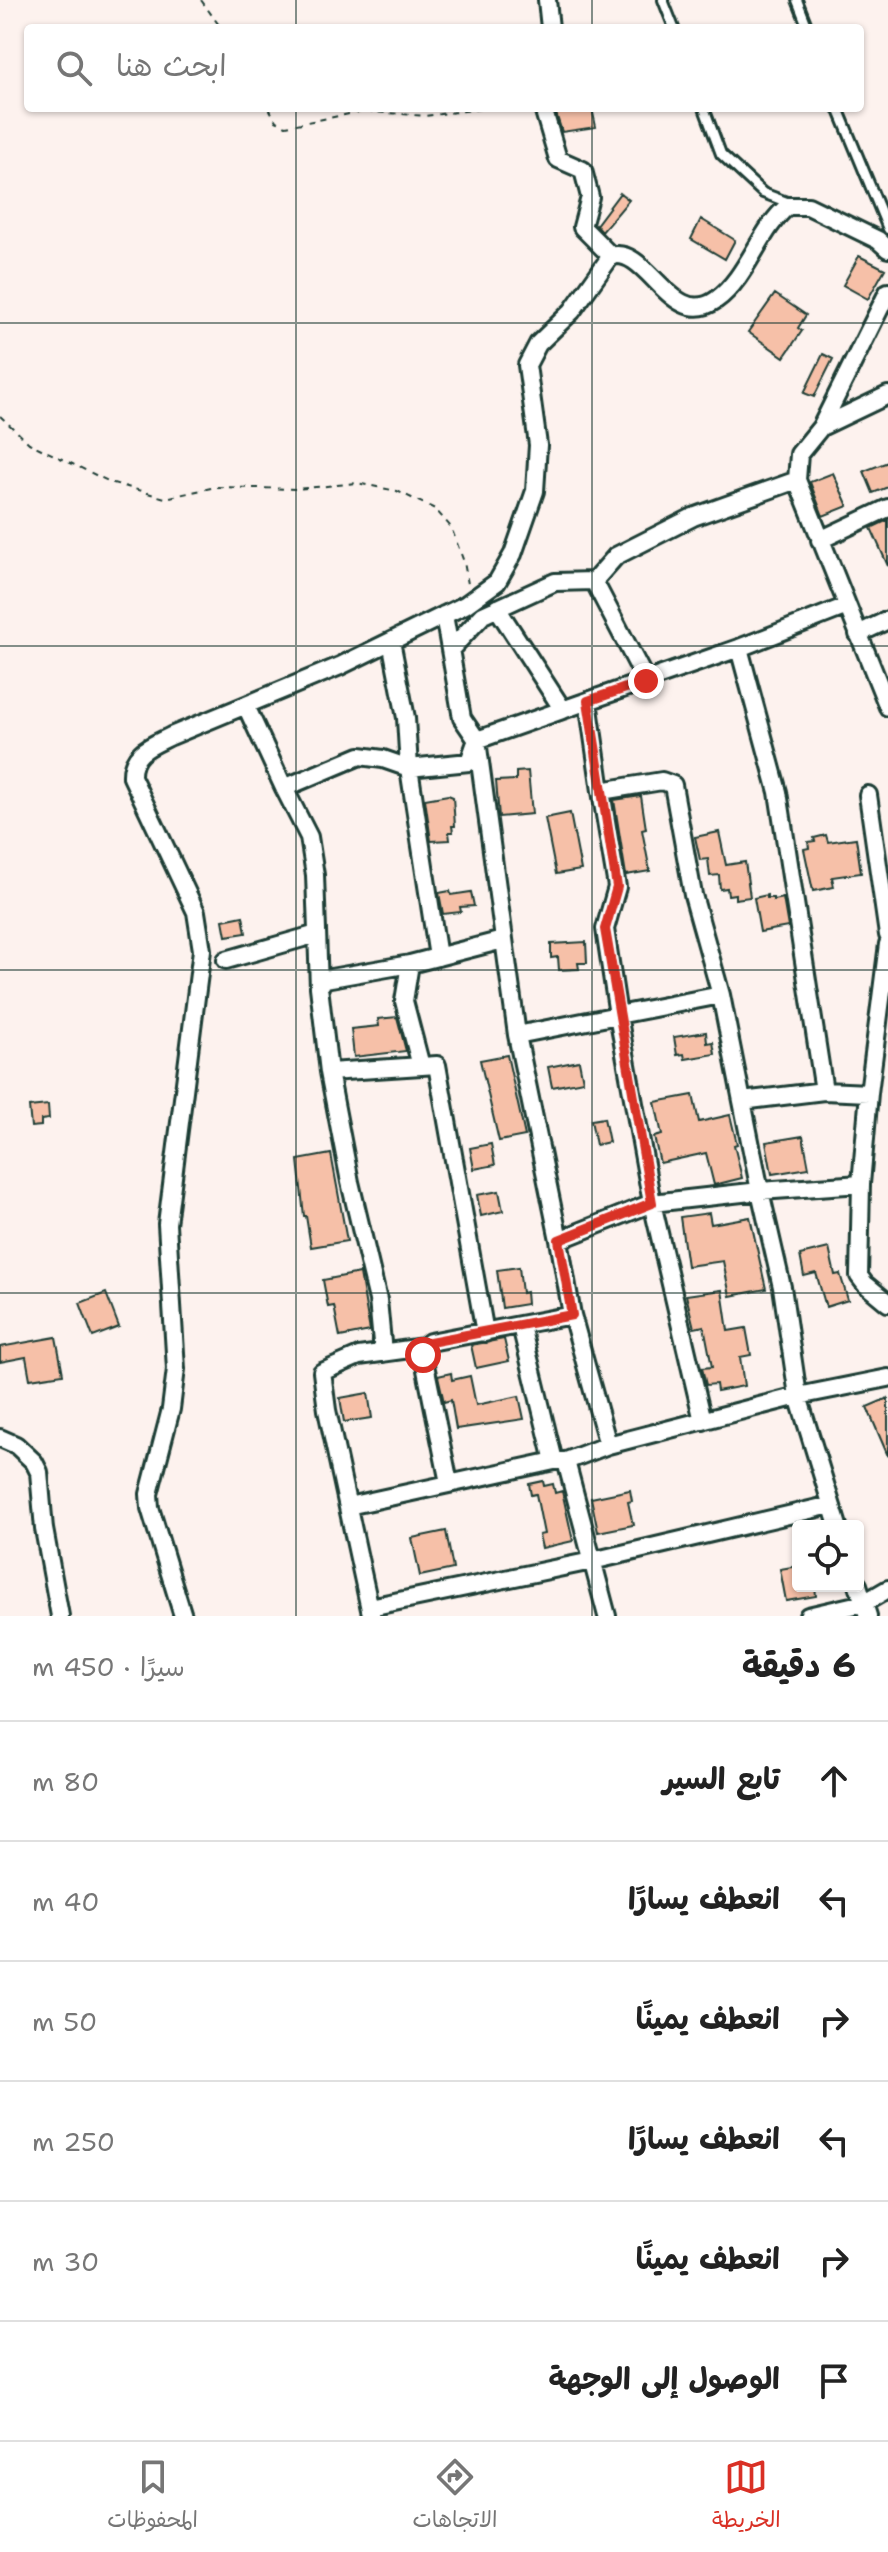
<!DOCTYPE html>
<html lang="ar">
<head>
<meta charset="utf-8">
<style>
  :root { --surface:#fff; --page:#f2f2f2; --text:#222; --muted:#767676; --line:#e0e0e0; --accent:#d93025 }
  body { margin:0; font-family:"Shantell Sans","Playpen Sans Arabic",sans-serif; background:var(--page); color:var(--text); direction:rtl }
  .controls { position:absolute; right:24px; bottom:24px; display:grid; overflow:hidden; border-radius:8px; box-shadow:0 2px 6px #0004 }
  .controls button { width:72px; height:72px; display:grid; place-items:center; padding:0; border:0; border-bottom:2px solid var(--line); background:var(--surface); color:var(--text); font:40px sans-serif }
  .stop { position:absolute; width:24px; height:24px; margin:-18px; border:6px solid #d93025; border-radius:50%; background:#fff }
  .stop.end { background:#d93025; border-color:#fff; box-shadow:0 2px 8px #0008 }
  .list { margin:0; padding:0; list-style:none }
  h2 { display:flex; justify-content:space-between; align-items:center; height:104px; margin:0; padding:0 32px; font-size:34px }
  h2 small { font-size:26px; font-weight:400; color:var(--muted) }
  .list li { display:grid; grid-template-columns:52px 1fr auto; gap:24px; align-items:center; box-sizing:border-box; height:120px; padding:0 32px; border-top:2px solid var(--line) }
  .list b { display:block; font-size:30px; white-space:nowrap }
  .list em { font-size:26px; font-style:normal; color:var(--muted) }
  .icon { flex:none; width:44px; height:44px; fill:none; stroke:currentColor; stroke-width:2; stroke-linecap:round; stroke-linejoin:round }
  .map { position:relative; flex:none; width:888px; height:1616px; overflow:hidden; direction:ltr }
  .search { position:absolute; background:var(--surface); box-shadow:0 2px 6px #0004; left:24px; right:24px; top:24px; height:88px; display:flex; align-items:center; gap:20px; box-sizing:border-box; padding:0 28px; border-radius:8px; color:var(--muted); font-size:30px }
  .sheet { height:824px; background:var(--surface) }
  nav { display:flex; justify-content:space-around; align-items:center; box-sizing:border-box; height:112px; border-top:2px solid var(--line); background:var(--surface); font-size:22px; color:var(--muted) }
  nav a { display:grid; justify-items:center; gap:4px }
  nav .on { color:var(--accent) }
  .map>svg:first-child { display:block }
</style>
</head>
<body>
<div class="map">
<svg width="888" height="1616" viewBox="0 0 888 1616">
  <rect width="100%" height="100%" fill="#fdf2ee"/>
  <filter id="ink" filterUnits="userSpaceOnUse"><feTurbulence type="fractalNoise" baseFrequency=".0125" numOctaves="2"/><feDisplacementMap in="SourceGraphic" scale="16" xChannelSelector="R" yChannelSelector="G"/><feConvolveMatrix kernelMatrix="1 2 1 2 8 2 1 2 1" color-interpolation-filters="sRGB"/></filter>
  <g filter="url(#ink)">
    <!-- building -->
    <path fill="#f6c0a8" stroke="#1f3d34" stroke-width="2" d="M564,108L565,111L592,108L596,127L562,132L555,110Z
      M620,193L629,200L602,232L596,225Z
      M701,219L735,240L725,259L691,239Z
      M859,256L885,269L868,299L843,285Z
      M775,294L806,315L798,328L802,331L784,357L748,332Z
      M823,354L833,359L814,397L804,393Z
      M888,462V487L873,493L864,471Z
      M833,473L848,506L823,516L810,482Z
      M888,520V566L871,528Z
      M528,771L532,814L499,817L496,781L516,780V772Z
      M448,795L453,797L455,826H452L453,832H449L450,840L431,841L425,799Z
      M641,796L646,829L642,830L650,871L626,875L614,800Z
      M570,813L581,870L556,874L545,818Z
      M719,832L726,865L745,862L750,897L735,899V894L728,895L727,888L720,889L719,875L710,876L708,859L700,860L695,837Z
      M826,835L828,842L856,838L861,873L832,877L834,887L813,891L804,849L809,848L808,842L815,841L814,838Z
      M450,891L451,895L471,892L474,906L460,907L461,912L443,914L439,893Z
      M767,895V898H773V900L783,898L788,927L760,932L754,898Z
      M243,916L246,933L226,936L223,920Z
      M586,942L587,963H578L579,969L559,970L558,957L551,958V944Z
      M397,1017L406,1051L354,1057L351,1029L379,1026L378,1019Z
      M706,1032L707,1043L713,1042L715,1054L685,1059L684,1054L677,1055L674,1037Z
      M507,1055L525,1136L499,1141L480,1060Z
      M579,1061L583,1081L552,1087L548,1067Z
      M693,1095L699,1122L730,1115L737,1144L734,1145L742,1178L714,1185L706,1153L660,1163L654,1137L662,1135L655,1102Z
      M48,1105L49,1119L41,1120V1126L31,1127L29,1107Z
      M604,1118L609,1142L596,1145L591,1120Z
      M803,1136L809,1168L772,1174L766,1142Z
      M491,1144L495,1165L474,1169L470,1148Z
      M331,1154L347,1241L311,1247L306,1216H304L298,1160Z
      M499,1191L503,1211L481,1216L477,1195Z
      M709,1213L711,1224L750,1217L766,1289L730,1296L723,1261L687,1266L680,1217Z
      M829,1248L835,1275L840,1274L848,1300L826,1307L816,1273L804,1276L800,1255Z
      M519,1267L522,1293L526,1292L527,1304L502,1308L497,1270Z
      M360,1273L370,1331L340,1337L334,1306L328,1307L323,1280Z
      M722,1290L728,1331L746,1328L751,1355L740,1357L744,1386L717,1391L716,1384L706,1385L702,1368L712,1367L704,1326L694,1328L686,1295Z
      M106,1293L119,1327L93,1337L80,1303Z
      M56,1337L63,1374L30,1379L26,1357L0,1362V1347Z
      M504,1339L509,1361L476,1368L471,1345Z
      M451,1373L452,1380L470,1376L476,1405L519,1396L524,1419L456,1429L451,1400L444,1402L438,1376Z
      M368,1393L372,1418L344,1422L340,1398Z
      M888,1398V1456L867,1407Z
      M543,1481L544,1486L553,1484L555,1493L562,1491L573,1541L542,1548L539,1535L544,1534L536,1494L531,1495L529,1484Z
      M630,1490L632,1501L628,1502L633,1525L598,1532L591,1498Z
      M446,1531L453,1569L420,1576L412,1538Z
      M798,1566V1586H815L816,1596L786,1601L780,1569Z"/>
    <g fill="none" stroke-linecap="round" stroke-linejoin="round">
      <!-- service casing -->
      <g stroke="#1f3d34" stroke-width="14">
        <path id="service" d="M663,0L674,28
          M797,0L808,28
          M704,108L721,154L763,193L792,204
          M838,108L888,229"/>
      </g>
      <!-- minor casing -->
      <g stroke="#1f3d34" stroke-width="22">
        <path id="minor" d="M547,0L550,28
          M543,108L558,159L583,170L590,197L582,227L611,256
          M888,292L821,427L799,454L797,480L888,707
          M821,427L888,395
          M820,540L888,508
          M594,581L646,681
          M497,608L563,710
          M444,615L462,718L477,740L517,1035
          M858,634L888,620
          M391,641L406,718L409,768L469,762L475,745
          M739,648L778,792L824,1091L869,1093L888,944
          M450,650L483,615L555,582L594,581L616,556L693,517L797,480
          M588,701L601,791
          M246,706L284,788
          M477,740L739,648L847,606
          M868,795L888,935
          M226,960L317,934
          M410,964L503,940
          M319,987L315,875L309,837L284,788L360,756L383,759L409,768L438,957
          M721,995L618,1015L605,929L617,887L601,791L662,781L673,785L693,895L721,995L742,1101
          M329,1072L319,987L325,979L410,964L404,1001L421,1066
          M869,1093L861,1184L859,1276L865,1284L888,1303
          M861,1184L760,1191L782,1287L798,1396L888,1378
          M559,1240L572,1315L608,1445
          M521,1326L554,1461
          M383,1353L378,1300L350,1182L329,1072L437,1065L485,1333
          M703,1421L652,1203L559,1240L517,1035L618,1015L652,1203L760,1191L742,1101L824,1091
          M0,1438L16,1445L34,1462L39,1472L44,1529L60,1616
          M566,1461L607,1616
          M449,1483L423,1355L424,1347L430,1342L572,1315
          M348,1506L554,1461H566L608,1445L798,1396L838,1526
          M858,1585L868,1616
          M370,1607L592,1561L831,1505
          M371,1614L327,1410L322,1372L359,1356L424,1347
          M183,1616L150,1508L149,1494L171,1409L176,1369L167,1224L202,950L196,912L132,777C131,752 151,746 171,736L340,666L465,605L497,582L513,554L535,491L538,445L527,365L538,344L572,311L611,256C647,245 672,331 716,300C748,277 759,230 788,206H808L878,240L888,249
          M808,1616L864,1603L888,1589"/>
      </g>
      <!-- path -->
      <path stroke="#1f3d34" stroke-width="2" stroke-dasharray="6 6" stroke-linecap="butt" d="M201,0L221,28
        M269,108L276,121L286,126L365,111L425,116L488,108
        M0,416L29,443L110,482L165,498L216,487L296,489L357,483L397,491L435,509L451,527L464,562L468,584"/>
      <!-- service -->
      <use href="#service" stroke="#fff" stroke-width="8"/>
      <!-- minor -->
      <use href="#minor" stroke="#fff" stroke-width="16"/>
    </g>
  </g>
  <g fill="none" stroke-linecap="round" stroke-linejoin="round" filter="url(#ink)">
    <!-- route -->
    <path stroke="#d93025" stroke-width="10" d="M423,1355L424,1347L430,1342L572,1315L559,1240L652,1203L605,929L617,887L588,701L646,681"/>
  </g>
  <!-- grid -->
  <path fill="none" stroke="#1f3d34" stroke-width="2" stroke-opacity="0.55" d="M296,0V28M592,0V28M296,108V1616M592,108V1616M0,323H888M0,646H888M0,970H888M0,1293H888"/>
</svg>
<div class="controls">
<button><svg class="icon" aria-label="locate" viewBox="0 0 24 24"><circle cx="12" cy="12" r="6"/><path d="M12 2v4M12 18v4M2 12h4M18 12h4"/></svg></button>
</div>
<div class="stop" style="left:423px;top:1355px"></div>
<div class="stop end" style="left:646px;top:681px"></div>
<div class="search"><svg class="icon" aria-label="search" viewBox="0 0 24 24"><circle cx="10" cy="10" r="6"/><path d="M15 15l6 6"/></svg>ابحث هنا</div>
</div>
<section class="sheet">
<h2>6 دقيقة<small>سيرًا · 450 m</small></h2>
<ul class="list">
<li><svg class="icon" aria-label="ahead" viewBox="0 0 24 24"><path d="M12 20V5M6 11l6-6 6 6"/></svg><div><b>تابع السير</b></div><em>80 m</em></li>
<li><svg class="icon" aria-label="left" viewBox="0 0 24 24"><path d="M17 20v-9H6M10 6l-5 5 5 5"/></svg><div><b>انعطف يسارًا</b></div><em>40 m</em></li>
<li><svg class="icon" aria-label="right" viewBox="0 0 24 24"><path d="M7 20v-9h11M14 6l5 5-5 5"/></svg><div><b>انعطف يمينًا</b></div><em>50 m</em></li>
<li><svg class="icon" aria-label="left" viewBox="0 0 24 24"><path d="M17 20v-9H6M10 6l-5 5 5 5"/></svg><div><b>انعطف يسارًا</b></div><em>250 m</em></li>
<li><svg class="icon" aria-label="right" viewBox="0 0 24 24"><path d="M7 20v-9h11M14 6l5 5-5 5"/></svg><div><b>انعطف يمينًا</b></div><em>30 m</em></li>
<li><svg class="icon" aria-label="arrive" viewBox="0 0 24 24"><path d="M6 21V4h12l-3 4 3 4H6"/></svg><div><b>الوصول إلى الوجهة</b></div></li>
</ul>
</section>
<nav>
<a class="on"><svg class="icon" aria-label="map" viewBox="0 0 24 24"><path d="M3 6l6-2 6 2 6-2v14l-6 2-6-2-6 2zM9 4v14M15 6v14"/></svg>الخريطة</a>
<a><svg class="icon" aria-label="directions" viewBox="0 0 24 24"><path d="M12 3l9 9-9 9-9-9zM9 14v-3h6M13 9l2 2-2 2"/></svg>الاتجاهات</a>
<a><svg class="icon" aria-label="saved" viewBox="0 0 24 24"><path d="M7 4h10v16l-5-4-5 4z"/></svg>المحفوظات</a>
</nav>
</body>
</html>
